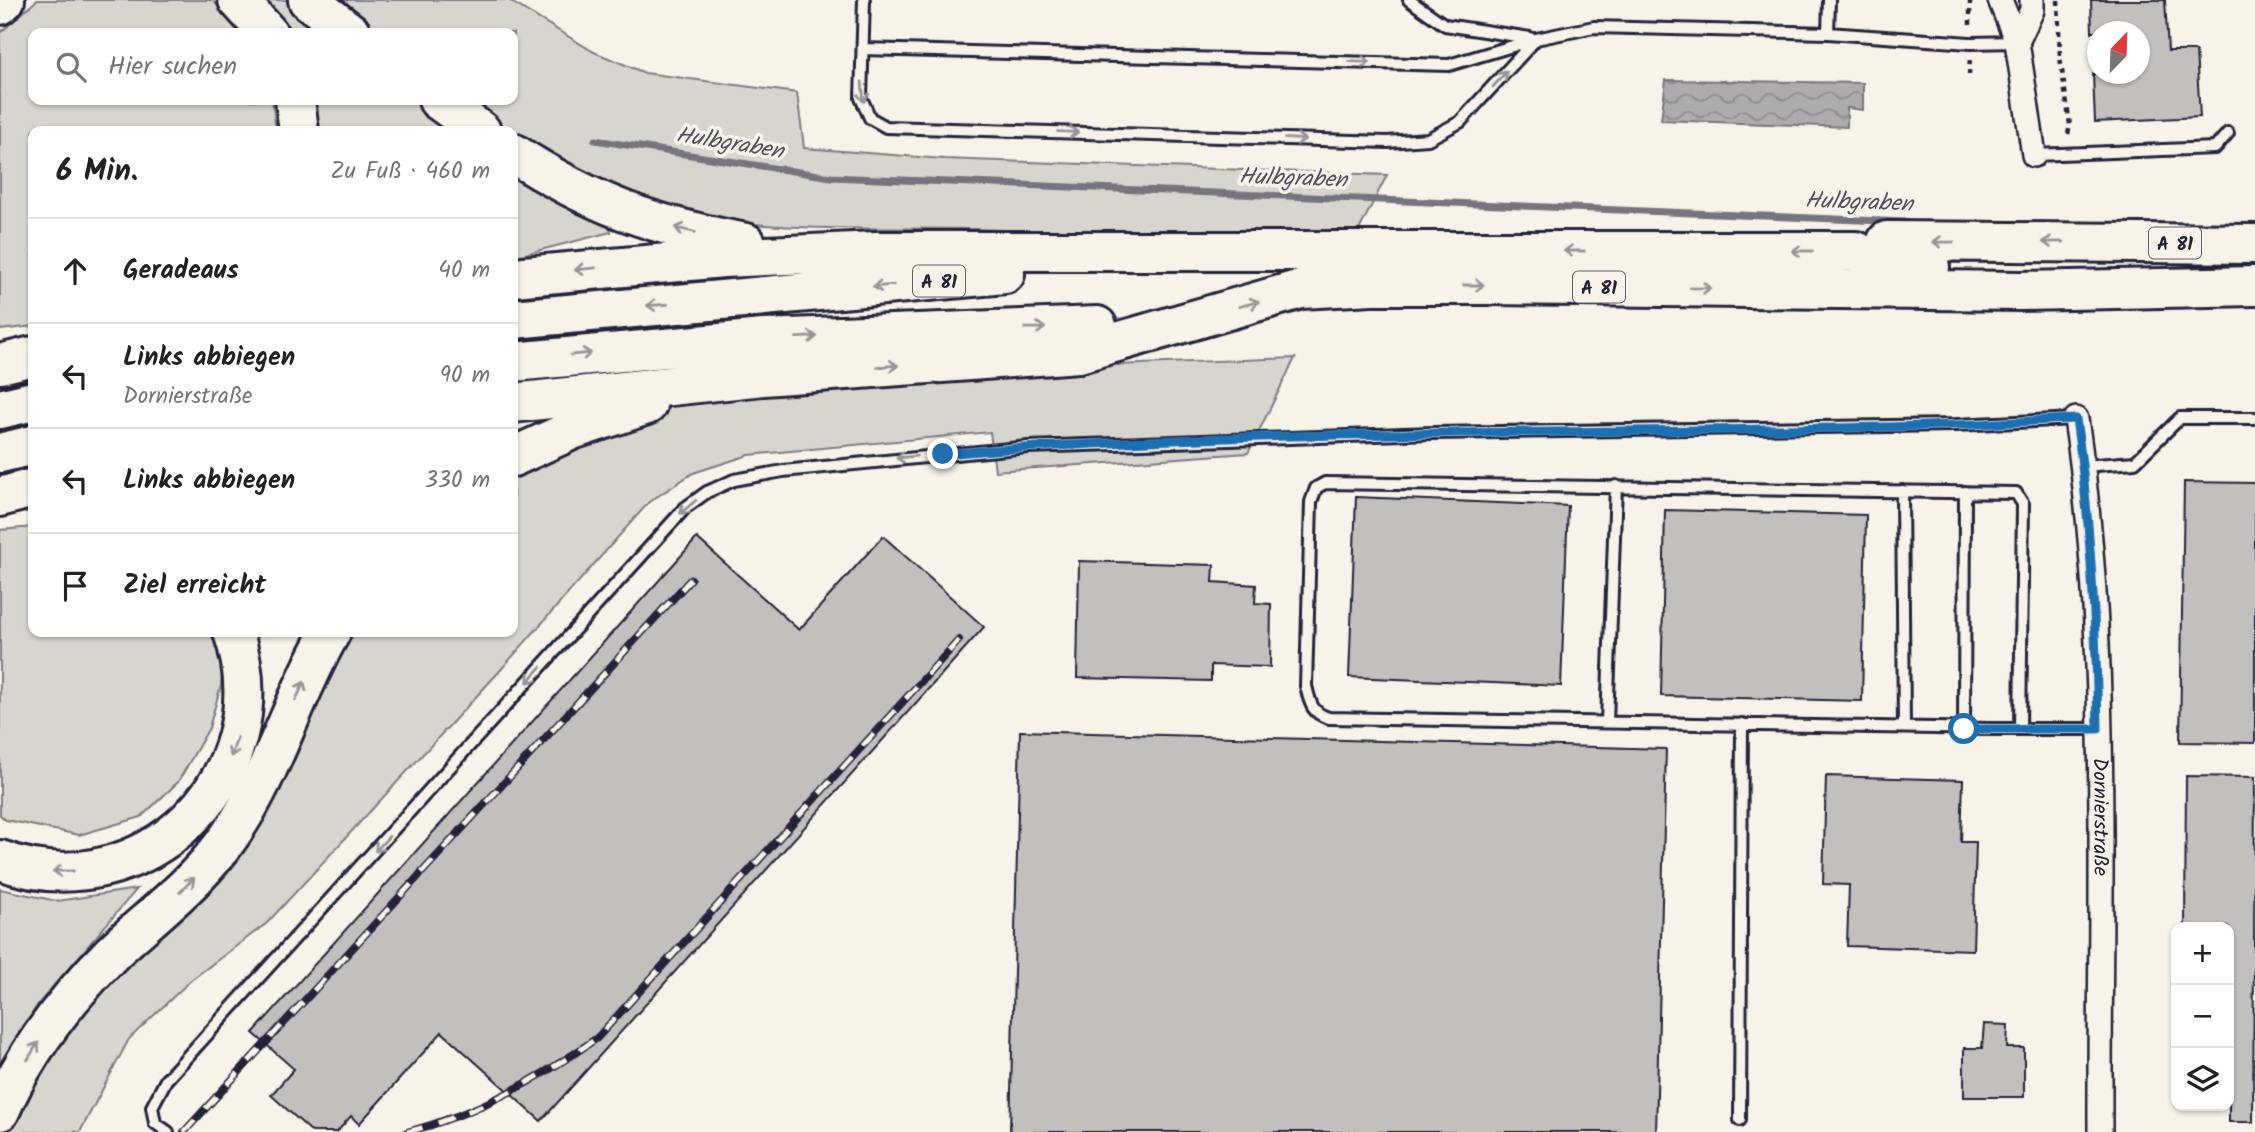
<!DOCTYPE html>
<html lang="de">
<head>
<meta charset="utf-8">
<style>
  :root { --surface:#fff; --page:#f6f6f6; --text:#222; --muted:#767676; --line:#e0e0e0 }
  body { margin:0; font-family:Kalam,sans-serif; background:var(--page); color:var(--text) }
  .controls { position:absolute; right:21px; bottom:21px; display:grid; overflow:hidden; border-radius:14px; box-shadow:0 2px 5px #0004 }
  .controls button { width:63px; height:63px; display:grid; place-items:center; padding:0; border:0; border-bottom:2px solid var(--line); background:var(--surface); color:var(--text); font:35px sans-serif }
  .compass { position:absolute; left:2087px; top:21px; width:63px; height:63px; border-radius:50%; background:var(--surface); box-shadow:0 2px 5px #0004; rotate:23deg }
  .stop { position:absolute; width:21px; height:21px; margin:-16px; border:5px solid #1f6fb2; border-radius:50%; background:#fff }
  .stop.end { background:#1f6fb2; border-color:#fff; box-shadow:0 2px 7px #0008 }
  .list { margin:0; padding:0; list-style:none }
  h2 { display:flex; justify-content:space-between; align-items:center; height:91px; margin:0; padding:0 28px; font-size:30px }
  h2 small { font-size:23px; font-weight:400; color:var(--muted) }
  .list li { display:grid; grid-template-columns:46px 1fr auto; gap:21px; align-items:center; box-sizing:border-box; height:105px; padding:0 28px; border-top:2px solid var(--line) }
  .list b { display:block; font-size:26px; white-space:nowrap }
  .list p { margin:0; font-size:23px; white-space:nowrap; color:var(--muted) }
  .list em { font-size:23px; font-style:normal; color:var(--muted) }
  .icon { flex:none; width:38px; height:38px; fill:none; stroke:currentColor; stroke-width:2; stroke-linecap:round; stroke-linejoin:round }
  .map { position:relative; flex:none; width:2255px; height:1132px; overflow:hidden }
  .search { position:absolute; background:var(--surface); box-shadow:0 2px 5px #0004; left:28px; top:28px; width:490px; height:77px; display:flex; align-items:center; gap:18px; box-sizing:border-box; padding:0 24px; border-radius:14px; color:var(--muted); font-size:26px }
  .panel { position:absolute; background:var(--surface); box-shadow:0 2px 5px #0004; left:28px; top:126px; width:490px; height:511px; border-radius:14px }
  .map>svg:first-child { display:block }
</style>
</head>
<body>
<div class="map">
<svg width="2255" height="1132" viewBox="0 0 2255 1132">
  <defs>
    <pattern id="water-waves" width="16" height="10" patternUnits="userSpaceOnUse" patternTransform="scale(1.75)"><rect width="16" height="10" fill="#aeabad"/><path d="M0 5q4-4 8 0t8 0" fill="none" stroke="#8d8b8e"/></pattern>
  </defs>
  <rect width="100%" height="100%" fill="#f7f3e8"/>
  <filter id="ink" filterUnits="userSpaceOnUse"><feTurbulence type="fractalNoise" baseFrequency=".0143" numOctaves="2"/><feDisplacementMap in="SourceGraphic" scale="14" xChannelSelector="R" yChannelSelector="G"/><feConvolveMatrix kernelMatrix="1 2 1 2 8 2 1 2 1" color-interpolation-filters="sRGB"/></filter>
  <g filter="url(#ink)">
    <!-- grass -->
    <path fill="#d8d5cf" stroke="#7d7c85" stroke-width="2" d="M37,0H213L240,33H33V100H272L276,131H33V326L0,330V33Z
      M262,0H289L333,33H287Z
      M332,0H508L594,52L645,73L797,93L804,148L944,159L1387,175L1350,248C1223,242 1096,232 969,229C869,227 765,234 668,210C597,192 521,142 464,100H513V33H376Z
      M307,100H422L463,131H313Z
      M513,167L609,222L611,232L513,257Z
      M1295,358L1248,453L995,471L990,432L749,455L693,473L649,502L497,674L267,923L191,980L129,1039L80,1132H8L26,1087L69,1019L173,916L345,632H513V470L661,409L689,401L1066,367Z
      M33,527V632H215L224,648L221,685L209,728L178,782L141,817L79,835L6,820L0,815V530Z
      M0,889L57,901L137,889L38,1004L0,1066Z"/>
    <!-- water -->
    <path fill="url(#water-waves)" stroke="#76747f" stroke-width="2" d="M1666,80L1863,83V110L1847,108V127L1661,120Z"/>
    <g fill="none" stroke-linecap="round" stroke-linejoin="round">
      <!-- stream -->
      <path stroke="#76747f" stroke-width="7" d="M595,140L831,177L1906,222"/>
    </g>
    <!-- building -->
    <path fill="#c2bfbd" stroke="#22223b" stroke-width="2" d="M2091,0H2165L2168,51H2196L2200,117L2095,122L2093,74H2139V32H2092Z
      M2184,482L2255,483V743L2180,742Z
      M1356,497L1568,506L1561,686L1349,677Z
      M1665,510L1866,515L1862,701L1661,696Z
      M883,536L984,627L541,1121L442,1032L359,1124L351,1116L337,1132H312L271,1095L294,1069L253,1033L697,538L799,630Z
      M1079,561L1214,565L1213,582L1256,585L1255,603L1271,604L1270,667L1211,665V681L1077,678Z
      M1020,731L1666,749L1656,1132H1010Z
      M1826,776L1963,780L1961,842H1976L1973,950L1847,946L1849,885L1823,884Z
      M2186,776L2255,777L2253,1122H2229V927H2185Z
      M1984,1024L2008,1025L2007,1048H2024V1097H1964V1048H1982Z"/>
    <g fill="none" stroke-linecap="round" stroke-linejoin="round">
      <!-- lane casing -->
      <g stroke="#22223b" stroke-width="16">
        <path id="lane" d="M864,0L861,98L870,118L886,127L1387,142L1428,139L1460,122L1536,39
          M1409,0L1445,25L1530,38
          M1828,33L1829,0
          M863,49L1449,65L1536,39L1594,27L1828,33L1970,43L2017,42
          M2034,155L2215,148L2228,133
          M2083,466L2135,462L2180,418H2255
          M1902,491L1904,727
          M1607,722L1616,486
          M1964,729L1965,492
          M2020,729L2023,504L2016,493L1325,483L1316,488L1311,502L1306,686C1310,702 1311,713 1329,718L1993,729H2098
          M1740,1120L1742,724
          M168,1132L155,1123L152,1107L166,1080L685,508L707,492L734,480L783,471L1028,447L1432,433L1956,425L2076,419"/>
      </g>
      <!-- street casing -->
      <g stroke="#22223b" stroke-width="28">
        <g id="street">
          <path d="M2000,0L2017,42L2034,155"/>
          <path d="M2017,42L2032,10V0"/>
          <path id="s1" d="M2076,419C2111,654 2099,895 2100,1132"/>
        </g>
      </g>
      <!-- highway casing -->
      <g stroke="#22223b" stroke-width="44">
        <path id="highway" d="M238,0L268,33
          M308,0L351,33
          M0,5L5,0
          M295,100L299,131
          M438,100L481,131
          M513,153C591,204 654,226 746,243
          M1887,241L2255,244
          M513,277L723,258L877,251H1856L1877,264L1930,267
          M513,319L1005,274
          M513,362L763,339L1097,326
          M0,364L33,356
          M513,403L763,376L1079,353L1301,289L1372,285H1488L2021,291L2255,286
          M0,409L33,401
          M0,453L33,445
          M513,457L572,430L647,405
          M0,497L33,488
          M0,860C143,913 283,775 233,632
          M0,1111C26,1051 67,998 113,952C149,918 190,888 220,849C271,784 290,702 331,632"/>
      </g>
      <!-- path -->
      <path stroke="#22223b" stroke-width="4.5" stroke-dasharray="5 5" stroke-linecap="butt" d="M1970,0V27
        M2058,0L2060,57L2070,125L2067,139
        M1969,75L1970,57"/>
      <!-- lane -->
      <use href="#lane" stroke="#f7f3e8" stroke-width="10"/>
      <!-- street -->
      <use href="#street" stroke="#f7f3e8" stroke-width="23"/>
      <!-- highway -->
      <use href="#highway" stroke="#f7f3e8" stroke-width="38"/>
      <!-- rail casing -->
      <g stroke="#22223b" stroke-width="8">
        <path id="rail" d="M184,1132L691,579
          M407,1132C477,1114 539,1079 597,1038L959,640"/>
      </g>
      <!-- rail -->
      <use href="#rail" stroke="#f7f3e8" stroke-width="5" stroke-dasharray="16" stroke-linecap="butt"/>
    </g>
    <!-- one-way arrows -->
    <defs><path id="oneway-shaft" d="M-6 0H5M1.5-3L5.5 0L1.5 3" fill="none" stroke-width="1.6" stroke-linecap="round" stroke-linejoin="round" transform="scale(1.75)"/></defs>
    <g stroke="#97959a">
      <use href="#oneway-shaft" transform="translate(1360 62) rotate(2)"/>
      <use href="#oneway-shaft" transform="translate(1500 79) rotate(-48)"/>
      <use href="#oneway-shaft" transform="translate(863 92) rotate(85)"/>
      <use href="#oneway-shaft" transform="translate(1068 132) rotate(2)"/>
      <use href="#oneway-shaft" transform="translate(1295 139) rotate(2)"/>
      <use href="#oneway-shaft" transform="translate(685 230) rotate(-167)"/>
      <use href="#oneway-shaft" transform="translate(1943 242) rotate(-179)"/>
      <use href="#oneway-shaft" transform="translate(2053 242) rotate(179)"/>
      <use href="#oneway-shaft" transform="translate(1574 251) rotate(-180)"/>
      <use href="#oneway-shaft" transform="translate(1802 251) rotate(180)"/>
      <use href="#oneway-shaft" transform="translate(585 269) rotate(174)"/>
      <use href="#oneway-shaft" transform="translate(1474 285)"/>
      <use href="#oneway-shaft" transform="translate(883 286) rotate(175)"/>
      <use href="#oneway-shaft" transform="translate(1701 288) rotate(1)"/>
      <use href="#oneway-shaft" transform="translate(1249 304) rotate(-15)"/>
      <use href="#oneway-shaft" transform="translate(657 305) rotate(176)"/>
      <use href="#oneway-shaft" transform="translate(1035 328) rotate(-1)"/>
      <use href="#oneway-shaft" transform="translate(807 337) rotate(-3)"/>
      <use href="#oneway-shaft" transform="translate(581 354) rotate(-6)"/>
      <use href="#oneway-shaft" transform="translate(888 366) rotate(-4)"/>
      <use href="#oneway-shaft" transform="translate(906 457) rotate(175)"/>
      <use href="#oneway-shaft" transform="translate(688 507) rotate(139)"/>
      <use href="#oneway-shaft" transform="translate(534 675) rotate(132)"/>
      <use href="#oneway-shaft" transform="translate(300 691) rotate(-65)"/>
      <use href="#oneway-shaft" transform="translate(234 747) rotate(108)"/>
      <use href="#oneway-shaft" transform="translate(382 844) rotate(132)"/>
      <use href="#oneway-shaft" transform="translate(63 871) rotate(-180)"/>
      <use href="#oneway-shaft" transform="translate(187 885) rotate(-45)"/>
      <use href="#oneway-shaft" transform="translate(33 1051) rotate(-58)"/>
    </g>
  </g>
  <g fill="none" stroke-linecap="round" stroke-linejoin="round" filter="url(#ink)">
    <!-- route -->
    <path stroke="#1f6fb2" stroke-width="9" d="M943,454C1280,426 1619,436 1956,425C1996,424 2036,420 2076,419C2091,522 2096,624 2098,729H1964"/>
  </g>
  <g text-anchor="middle" stroke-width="7" stroke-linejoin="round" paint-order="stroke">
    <!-- shield labels -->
    <g fill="#f7f3e8" stroke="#62616f" stroke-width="2">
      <rect x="2149" y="227.5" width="52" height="31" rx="5"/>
      <rect x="913" y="265.5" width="52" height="31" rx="5"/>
      <rect x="1573" y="271.5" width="52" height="31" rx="5"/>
    </g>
    <g font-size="19" font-weight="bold" fill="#22223b">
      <text x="2175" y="250">A 81</text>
      <text x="939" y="288">A 81</text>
      <text x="1599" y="294">A 81</text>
    </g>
    <!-- street labels -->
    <g font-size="21" fill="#22223b" stroke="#f7f3e8">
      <text dy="7" stroke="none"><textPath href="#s1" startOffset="399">Dornierstraße</textPath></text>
    </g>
    <!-- water labels -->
    <g font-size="23" font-style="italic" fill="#535263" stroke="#f7f3e8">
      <text transform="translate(730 142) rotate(9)" y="8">Hulbgraben</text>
      <text transform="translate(1293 177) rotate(2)" y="8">Hulbgraben</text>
      <text transform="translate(1859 201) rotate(2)" y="8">Hulbgraben</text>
    </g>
  </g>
</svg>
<div class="controls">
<button>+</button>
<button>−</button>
<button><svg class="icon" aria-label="layers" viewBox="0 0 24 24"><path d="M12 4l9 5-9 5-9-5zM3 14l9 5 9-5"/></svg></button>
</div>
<svg class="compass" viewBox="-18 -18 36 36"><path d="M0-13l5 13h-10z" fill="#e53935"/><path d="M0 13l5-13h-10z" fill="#767676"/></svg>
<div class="stop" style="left:1964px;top:729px"></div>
<div class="stop end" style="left:943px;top:454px"></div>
<div class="search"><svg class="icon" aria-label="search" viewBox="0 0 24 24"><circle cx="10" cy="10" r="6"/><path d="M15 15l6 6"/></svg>Hier suchen</div>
<section class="panel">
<h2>6 Min.<small>Zu Fuß · 460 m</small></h2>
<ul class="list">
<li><svg class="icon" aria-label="ahead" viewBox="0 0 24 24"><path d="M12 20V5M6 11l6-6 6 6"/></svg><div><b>Geradeaus</b></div><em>40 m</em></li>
<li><svg class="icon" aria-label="left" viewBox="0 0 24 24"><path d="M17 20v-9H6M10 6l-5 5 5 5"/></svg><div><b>Links abbiegen</b><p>Dornierstraße</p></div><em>90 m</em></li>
<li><svg class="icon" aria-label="left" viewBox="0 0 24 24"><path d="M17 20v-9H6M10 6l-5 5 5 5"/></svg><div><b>Links abbiegen</b></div><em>330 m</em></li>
<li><svg class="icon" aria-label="arrive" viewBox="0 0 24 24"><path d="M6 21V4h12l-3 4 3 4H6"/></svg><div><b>Ziel erreicht</b></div></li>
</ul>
</section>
</div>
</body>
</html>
